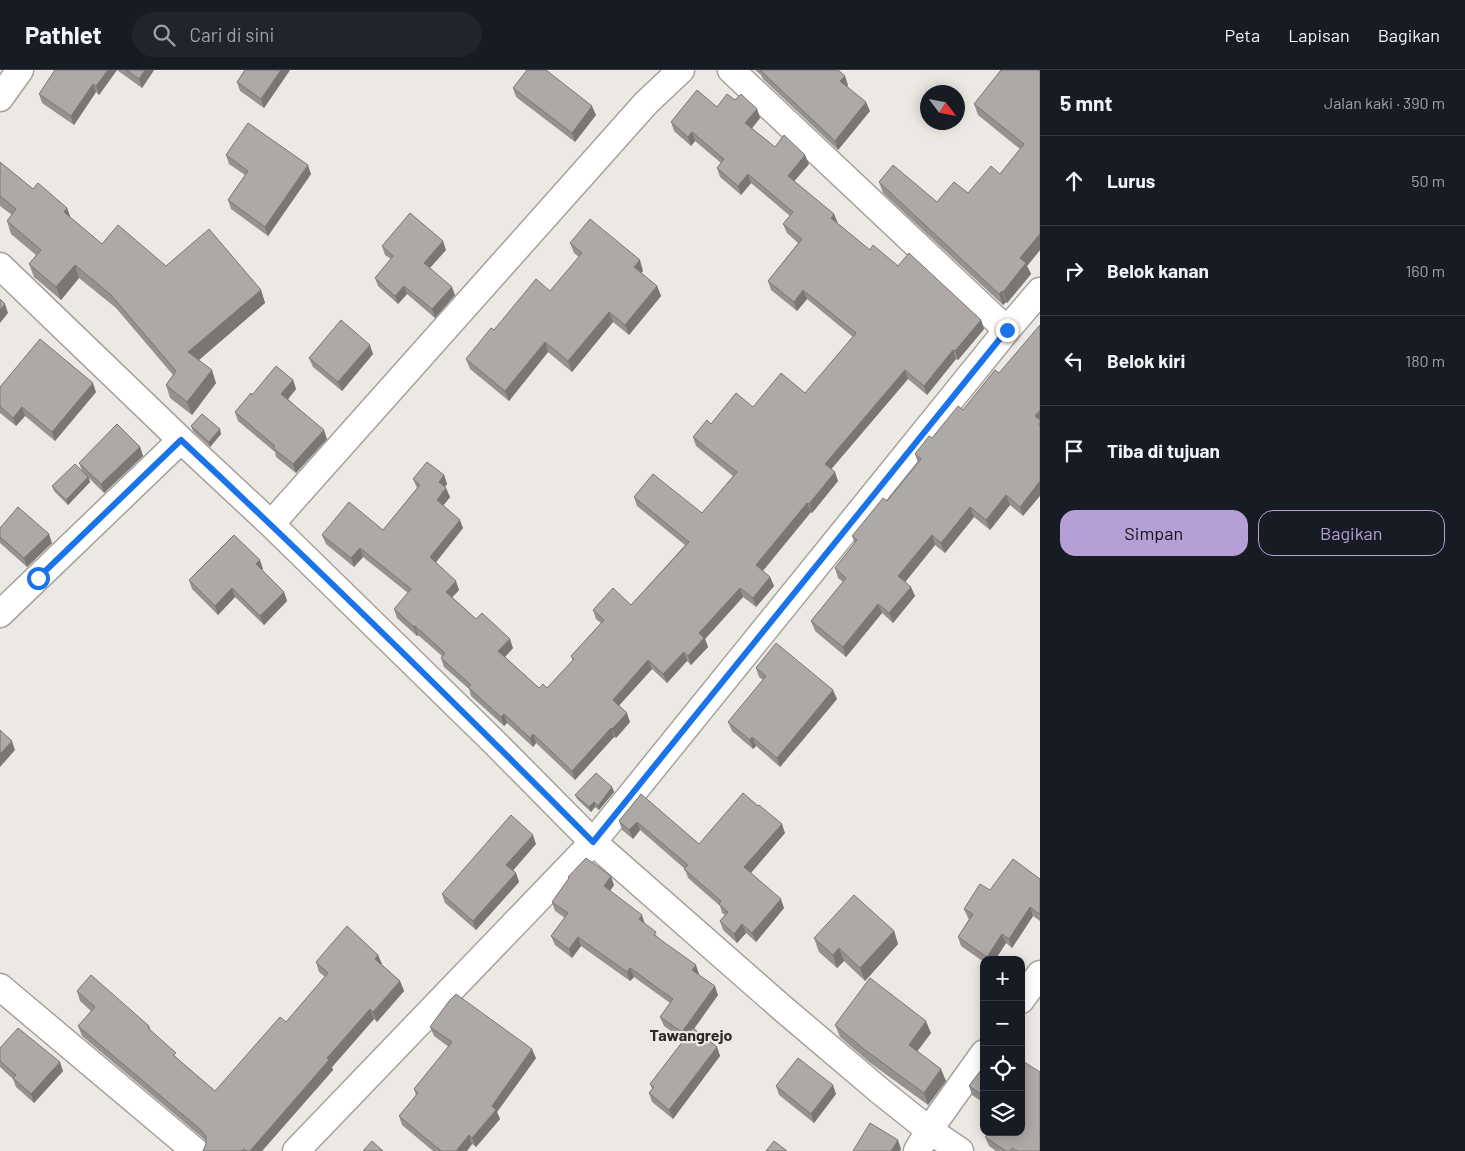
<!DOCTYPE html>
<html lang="id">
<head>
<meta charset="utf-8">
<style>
  :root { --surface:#171b24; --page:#20242c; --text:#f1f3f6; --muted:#9ea1a6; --line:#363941; --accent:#b69fd6 }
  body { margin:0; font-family:Barlow,sans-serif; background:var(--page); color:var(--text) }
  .controls { position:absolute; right:15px; bottom:15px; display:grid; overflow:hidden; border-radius:10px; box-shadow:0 2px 12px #0003 }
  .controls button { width:45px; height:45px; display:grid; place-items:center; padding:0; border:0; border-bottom:1px solid var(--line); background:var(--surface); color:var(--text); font:25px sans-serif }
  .compass { position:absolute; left:920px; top:15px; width:45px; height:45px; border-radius:50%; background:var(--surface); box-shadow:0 2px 12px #0003; rotate:122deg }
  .stop { position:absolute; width:15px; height:15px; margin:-11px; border:4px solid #1a73e8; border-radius:50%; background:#fff }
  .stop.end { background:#1a73e8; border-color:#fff; box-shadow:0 1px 5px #0008 }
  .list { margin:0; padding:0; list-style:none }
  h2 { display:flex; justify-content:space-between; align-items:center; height:65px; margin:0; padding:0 20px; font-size:21px }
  h2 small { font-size:16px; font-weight:400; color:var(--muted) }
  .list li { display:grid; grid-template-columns:32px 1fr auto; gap:15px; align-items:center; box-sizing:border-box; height:90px; padding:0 20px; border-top:1px solid var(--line) }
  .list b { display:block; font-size:19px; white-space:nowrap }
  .list em { font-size:16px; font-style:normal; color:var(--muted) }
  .actions { display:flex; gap:10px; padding:15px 20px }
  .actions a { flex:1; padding:11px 0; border:1px solid var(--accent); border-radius:15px; text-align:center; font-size:18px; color:var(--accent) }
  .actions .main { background:var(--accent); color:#111 }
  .icon { flex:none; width:28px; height:28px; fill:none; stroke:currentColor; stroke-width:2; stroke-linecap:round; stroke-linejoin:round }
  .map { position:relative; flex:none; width:1040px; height:1081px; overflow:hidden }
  header { display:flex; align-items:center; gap:30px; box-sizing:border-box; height:70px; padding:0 25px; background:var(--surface); border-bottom:1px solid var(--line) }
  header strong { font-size:24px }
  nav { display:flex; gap:28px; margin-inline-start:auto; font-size:18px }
  .search { width:350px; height:45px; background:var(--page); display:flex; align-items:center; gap:12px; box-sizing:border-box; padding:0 18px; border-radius:28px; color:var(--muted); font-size:19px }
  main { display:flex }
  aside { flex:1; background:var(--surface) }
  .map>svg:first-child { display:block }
</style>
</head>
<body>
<header>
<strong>Pathlet</strong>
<div class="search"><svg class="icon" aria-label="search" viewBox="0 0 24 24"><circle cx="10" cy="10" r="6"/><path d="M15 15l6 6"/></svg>Cari di sini</div>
<nav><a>Peta</a><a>Lapisan</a><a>Bagikan</a></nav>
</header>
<main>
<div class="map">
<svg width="1040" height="1081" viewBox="0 0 1040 1081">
  <rect width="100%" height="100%" fill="#ece9e4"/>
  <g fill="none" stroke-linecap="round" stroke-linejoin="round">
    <!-- minor casing -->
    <g stroke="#a5a19d" stroke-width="29">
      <path id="minor" d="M731,0L1007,260
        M0,28L20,0
        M0,196L181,370L271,454L495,673L593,772L781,937L880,1021L929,1060L960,1081
        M271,454L646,33L681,0
        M0,544L181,370
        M0,917L195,1081
        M1021,930L1040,904
        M296,1081L593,772L1007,260L1040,221
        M917,1081L929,1060L984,983"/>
    </g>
    <!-- minor -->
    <use href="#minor" stroke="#fff" stroke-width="26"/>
  </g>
  <!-- wall -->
  <path fill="#96918f" d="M55,0H154L142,18L117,0L99,25L96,22L74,55L42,33L39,24Z
    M245,0H290L264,38L240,21L237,12Z
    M755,0H838L848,15L847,16L870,41L838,80L763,9L761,5Z
    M1040,0V180L1027,196L1031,204L1007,233L1006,232L1003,235L883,123L879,112L937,132L968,123L1000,104L1020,79L978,45L974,34Z
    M513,18L596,45L575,72L516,27Z
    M735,30L757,39L760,48L752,58L775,77L809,94L794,111L834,144L837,153L870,180L898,196L981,250L984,259L958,290L956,289L927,325L908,309L831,399L838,411L812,443L811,442L763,501L770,507L774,516L756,537L743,527L705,569L708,577L691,595L687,591L667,613L652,599L619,635L630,652L616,668L614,667L575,710L536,673L533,677L507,653L504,656L471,626L469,619L444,597L441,588L442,586L418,565L417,566L397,548L394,539L408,523L363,487L354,497L326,474L322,465L383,460L417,418L413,409L444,405L447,414L445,417L450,427L443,436L463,458L436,492L459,520L452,527L476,549L513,578L505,587L539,618H547L573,591L571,586L601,553L596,549L593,540L631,535L685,475L637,436L634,427L702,443L733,406L696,376L693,367L711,354L753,337L805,323L853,267L807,229L797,241L771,220L768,211L798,173L787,163L783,154L790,146L751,113L741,125L720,107L717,98L721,93L695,71L691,76L674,61L671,52Z
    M226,85L311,104L268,166L231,139L228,130L245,105L229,94Z
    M0,92L33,119L67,138L70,147L102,174L166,196L261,220L265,233L199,290L216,313L192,345L170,328L166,315L173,305L116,238L79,208L61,230L34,207L29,194L36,185L11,164L7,151L12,145L0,136Z
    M570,173L643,201L641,203L657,216L661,226L629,265L613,252L572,302L548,282L509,331L470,299L466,289L494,260L550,221L579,187L574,183Z
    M382,176L446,180L430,198L455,225L435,248L407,224L398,234L378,216L375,208L391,189L385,185Z
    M373,284L342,321L313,297L309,288Z
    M995,300L1023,446L1010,435L990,460L974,447L945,483L935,475L905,512L915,526L893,553L882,543L846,587L815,561L811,551L843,512L838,508L835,498L855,474L852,466L887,431L918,393L915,384L963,340Z
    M293,310L296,319L288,329L327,369L296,403L276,387L275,382L238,351L235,342L252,325Z
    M0,317L96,322L55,371L25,346L16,356L0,343Z
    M191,356L221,364L210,377L193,361Z
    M140,377L143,386L104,423L89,408L90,412L68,435L54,421L52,416L82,401L79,393Z
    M0,458L52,473L27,497L0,473Z
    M263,499L262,500L284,522L287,531L264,555L235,527L218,545L192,519L189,510Z
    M756,598L837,629L780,697L756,676L753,679L732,661L728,652L763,610L759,607Z
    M612,717L614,722L599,740L595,737L591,742L577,729L575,725Z
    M641,724L699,774L785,763L751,803L784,838L756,872L746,863L737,873L723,860L720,851L725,845L722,843L720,836L688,808L685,799L640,760L633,769L622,760L619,751Z
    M536,774L513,800L516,803L519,812L476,860L445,833L442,824Z
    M568,807L614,815L610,821L645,854L658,867L699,904V905L718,925L694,959L717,977L720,986L673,1049L652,1032L649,1023L652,1019L650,1014L684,970L664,956L660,947L670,933L634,907L630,911L581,876L572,888L555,875L551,866L565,848L555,841L552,832L569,808Z
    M1040,809V851L1033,846L1012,878L1006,873L995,890H984V892L961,876L958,867L969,849L968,848L964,839L990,820Z
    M894,861L898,874L865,911L844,891L837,898L819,882L814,868Z
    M378,885L382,895L400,911L404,921L377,952L374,949L332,997L333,1000L262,1081H203L206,1074V1071L205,1070L82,966L78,956L91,941L80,931L77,921L149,956L151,961L178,989L215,1021L286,952L325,907L319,902L316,892Z
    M835,955L931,963L917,981L946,1011L928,1035L869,992L840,967Z
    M430,957L536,988L497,1042L500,1049L476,1077L472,1074L467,1081H433L402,1055L399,1046L416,1026L414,1019L449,977L434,966Z
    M0,978L63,1001L34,1033L16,1017L13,1009L0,997Z
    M984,996V1033L972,1025L969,1016Z
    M776,1016L836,1024L814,1053L779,1025Z
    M985,1067L1040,1081H996L989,1076Z"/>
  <!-- shaded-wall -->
  <path fill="#7a7674" d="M108,0H117L99,25L96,16Z
    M145,0H154L142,18L139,9Z
    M281,0H290L264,38L261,29Z
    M845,6L848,15L844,20L840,11Z
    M93,14L96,22L74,55L71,46Z
    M866,32L870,41L838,80L835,71Z
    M592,36L596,45L575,72L572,63Z
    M757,39L760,48L749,62L745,53Z
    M692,62L695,71L691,76L688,67Z
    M805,85L809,94L791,115L788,106Z
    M308,95L311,104L268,166L265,157Z
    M748,104L751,113L741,125L738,116Z
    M67,138L72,151L64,142Z
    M834,144L838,153L831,148Z
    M1040,164V180L1027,196L1031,204L1007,233L1003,222L1020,188Z
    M443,171L446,180L427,201L424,193Z
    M640,190L643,201L638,207L634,197Z
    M75,195L79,208L61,230L56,217Z
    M404,216L407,224L398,234L395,226Z
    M657,216L661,226L629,265L625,255Z
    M452,217L455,225L435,248L432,239Z
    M261,220L265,233L193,295L188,282Z
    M803,220L807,229L797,241L794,232Z
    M1002,221L1006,232L1003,235L999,224Z
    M5,234L8,243L0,253V240Z
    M609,242L613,252L572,302L568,291Z
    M981,250L984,259L958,290L955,281Z
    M545,272L548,282L509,331L505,321Z
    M370,275L373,284L342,321L338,312Z
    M953,280L956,289L927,325L924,316Z
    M212,300L216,313L192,345L187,332Z
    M905,300L908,309L828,403L825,394Z
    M293,310L296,319L285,333L281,324Z
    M93,313L96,322L55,371L52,362Z
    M22,337L25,346L16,356L13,348Z
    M1040,340V358L1035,346Z
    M220,359L221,364L210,377L209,372Z
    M324,360L327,369L296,403L293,394Z
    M140,377L143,386L104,423L101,414Z
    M835,402L838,411L812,443L809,434Z
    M444,405L447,414L442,421L439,412Z
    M88,407L90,412L68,435L66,430Z
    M1040,411V426L1023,446L1020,437Z
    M446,418L450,427L440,439L437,430Z
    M1006,425L1010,435L990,460L986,450Z
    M807,433L811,442L760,504L756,495Z
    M970,437L974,447L945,483L941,473Z
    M460,450L463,458L433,496L430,487Z
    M49,464L52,473L27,497L24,488Z
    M932,465L935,475L902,516L898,506Z
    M360,478L363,487L354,497L351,488Z
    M260,490L263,499L259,503L256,494Z
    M770,507L774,516L756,537L753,528Z
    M456,511L459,520L449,531L446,522Z
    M911,517L915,526L893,553L889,543Z
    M232,518L235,527L218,545L215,536Z
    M740,518L743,527L705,569L708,577L691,595L688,586L699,563Z
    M284,522L287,531L264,555L260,546Z
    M878,534L882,543L846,587L843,577Z
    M415,556L418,565L417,566L414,557Z
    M510,569L513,578L502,590L498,581Z
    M684,582L687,591L667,613L663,604Z
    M648,590L652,599L616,639L613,630Z
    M833,620L837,629L780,697L777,688Z
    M627,643L630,652L616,668L612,659Z
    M504,644L507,653L504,656L501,647Z
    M611,658L614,667L575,710L572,701Z
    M533,664L536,673L533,677L530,668Z
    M752,667L756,676L753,679L750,670Z
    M12,671L15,680L0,697V684Z
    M612,717L614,722L599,740L598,736Z
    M594,732L595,737L591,742L589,737Z
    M637,752L640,760L633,769L629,760Z
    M782,754L785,763L748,806L744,797Z
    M533,765L536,774L510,804L506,795Z
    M516,803L519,812L476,860L473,851Z
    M611,806L614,815L607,825L604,816Z
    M781,829L784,838L756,872L752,863Z
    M1030,837L1033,846L1012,878L1009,869Z
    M642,845L645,854L642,858L639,849Z
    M742,854L746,863L737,873L734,864Z
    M894,861L898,874L865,911L860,898Z
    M1002,864L1006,873L995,890H988L987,887Z
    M578,867L581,876L572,888L569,879Z
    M839,878L844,891L837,898L833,885Z
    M378,885L382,894L378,899L375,889Z
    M696,895L699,904L696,909L692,900Z
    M630,898L634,907L630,911L627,902Z
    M400,911L404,921L377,952L373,942Z
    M715,916L718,925L685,971L682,962Z
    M370,939L374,949L332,997L333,1000L262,1081H250L327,988Z
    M926,951L931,963L913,987L909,975Z
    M717,977L720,986L673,1049L669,1040Z
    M532,979L536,988L497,1042L500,1049L476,1077L472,1068L492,1036Z
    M60,992L63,1001L34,1033L31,1024Z
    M941,999L946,1011L928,1035L924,1023Z
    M833,1015L836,1024L814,1053L811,1044Z
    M469,1065L472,1074L467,1081H456Z
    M898,1070L901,1079L900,1081H891Z"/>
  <!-- building -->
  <path fill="#aea9a6" stroke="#7a7674" d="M55,0H108L96,16L93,14L71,46L39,24Z
    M126,0H145L139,9Z
    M245,0H281L261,29L237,12Z
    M527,0H546L592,36L572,63L513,18Z
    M760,0H838L845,6L840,11L866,32L835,71Z
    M1001,0H1040V164L1020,188L1026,193L1003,222L1002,221L999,224L879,112L893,95L937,132L954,112L968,123L991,96L1000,104L1024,74L974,34Z
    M697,20L717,37L727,24L735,30L741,24L757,39L745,53L775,77L784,65L805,85L788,106L834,144L831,148L870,180L873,175L898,196L909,183L981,250L955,281L953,280L924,316L905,300L825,394L835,402L809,434L807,433L756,495L770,507L753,528L740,518L699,563L704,568L688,586L684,582L663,604L648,590L613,630L627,643L612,659L611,658L572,701L533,664L530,668L504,644L501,647L468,617L471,615L441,588L445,583L415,556L414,557L394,539L411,519L360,478L351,488L322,465L349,432L383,460L420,415L413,409L427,392L444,405L439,412L446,418L437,430L460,450L430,487L456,511L446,522L476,549L482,543L510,569L498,581L539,618L543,614L547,618L574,589L571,586L604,550L593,540L613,518L631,535L689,472L634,427L653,404L702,443L737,402L693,367L707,350L711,354L736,323L753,337L781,303L805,323L856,263L803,220L794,232L768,211L802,169L783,154L793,142L748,104L738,116L717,98L724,89L692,62L688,67L671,52Z
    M248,53L308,95L265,157L228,130L248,101L226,85Z
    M0,92L33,119L38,113L67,138L64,142L102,174L118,155L166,196L209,159L261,220L188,282L212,300L187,332L166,315L176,301L111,225L75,195L56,217L29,194L41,180L7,151L16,139L0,126Z
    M410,143L443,171L424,193L452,217L432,239L404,216L395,226L375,208L393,186L382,176Z
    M590,149L640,190L634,197L657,216L625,255L609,242L568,291L545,272L505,321L466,289L491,258L494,260L536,209L550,221L582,183L570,173Z
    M0,229L5,234L0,240Z
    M341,250L370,275L338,312L309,288Z
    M1040,255V340L1035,346L1040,350V353L1039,354L1040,356V411L1020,437L1006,425L986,450L970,437L941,473L932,465L898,506L911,517L889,543L878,534L843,577L811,551L846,508L835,498L857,470L852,466L883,428L887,431L921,389L915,384L929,366L932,368L958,336L963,340L995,300L999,303Z
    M40,269L93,313L52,362L22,337L13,348L0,336V317Z
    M276,296L293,310L281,324L324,360L293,394L273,378L275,376L235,342L251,323L252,325Z
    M202,344L220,359L209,372L191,356Z
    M117,354L140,377L101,414L79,393Z
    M75,394L88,407L66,430L52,416Z
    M18,437L49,464L24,488L0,467V458Z
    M234,465L260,490L256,494L284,522L260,546L232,518L215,536L189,510Z
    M776,573L833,620L777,688L752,667L750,670L728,652L766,606L756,598Z
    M0,660L12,671L0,684Z
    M596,703L612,717L598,736L594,732L589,737L575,725Z
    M743,723L758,736L759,735L782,754L744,797L781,829L752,863L742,854L734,864L720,851L728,842L719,834L721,831L684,799L688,795L637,752L629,760L619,751L641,724L699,774Z
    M511,745L533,765L506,795L516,803L473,851L442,824Z
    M586,788L611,806L604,816L642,845L639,849L656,862L654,865L696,895L692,900L715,916L682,962L660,947L673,929L630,898L627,902L578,867L569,879L551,866L568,843L552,832L569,808L568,807Z
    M1013,789L1040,809V843L1039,844L1030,837L1009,869L1002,864L987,887L958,867L973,844L964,839L980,814L990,820Z
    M854,825L894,861L860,898L839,878L833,885L814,868Z
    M347,856L378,885L375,889L400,911L373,942L370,939L327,988L329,990L250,1081H247L244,1079L242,1081H203L206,1074V1066L201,1060L78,956L95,937L77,921L91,905L149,956L148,958L176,983L173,985L215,1021L280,947L286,952L328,903L316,892Z
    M870,908L926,951L909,975L941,999L924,1023L865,980L835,955Z
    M456,924L532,979L492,1036L496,1040L472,1068L469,1065L456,1081H441L399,1046L418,1023L414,1019L452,972L430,957L449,931Z
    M18,958L60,992L31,1024L13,1008L16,1005L0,991V978Z
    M693,958L717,977L669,1040L649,1023L654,1017L650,1014Z
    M798,988L833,1015L811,1044L776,1016Z
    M1021,990L1040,1002V1081H1017L1012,1078L1010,1081H1006L985,1067L989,1062H1021Z
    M984,996V1026L969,1016Z
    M870,1053L898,1070L891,1081H853Z
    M372,1071L383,1081H363Z
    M774,1071L787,1081H766Z"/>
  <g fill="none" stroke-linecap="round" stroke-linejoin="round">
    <!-- route -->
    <path stroke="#1a73e8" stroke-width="6" d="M38,508L181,370C321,501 458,636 593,772L1007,260"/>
  </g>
  <g text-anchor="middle" stroke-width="4.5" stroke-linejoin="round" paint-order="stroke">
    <!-- quarter labels -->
    <g font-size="16" font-weight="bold" fill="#2a2927" stroke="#ece9e4">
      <text x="691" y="971">Tawangrejo</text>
    </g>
  </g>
</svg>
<div class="controls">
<button>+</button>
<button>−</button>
<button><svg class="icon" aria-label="locate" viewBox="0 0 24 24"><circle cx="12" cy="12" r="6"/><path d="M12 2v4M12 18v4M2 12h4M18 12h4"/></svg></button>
<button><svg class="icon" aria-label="layers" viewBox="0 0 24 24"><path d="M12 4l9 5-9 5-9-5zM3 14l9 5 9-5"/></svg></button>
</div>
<svg class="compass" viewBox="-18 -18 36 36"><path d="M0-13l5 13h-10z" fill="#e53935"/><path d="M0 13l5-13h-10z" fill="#9ea1a6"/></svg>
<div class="stop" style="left:38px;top:508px"></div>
<div class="stop end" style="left:1007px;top:260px"></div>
</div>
<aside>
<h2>5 mnt<small>Jalan kaki · 390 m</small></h2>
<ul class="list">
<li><svg class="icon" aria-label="ahead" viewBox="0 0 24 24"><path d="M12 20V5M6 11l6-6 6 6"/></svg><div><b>Lurus</b></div><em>50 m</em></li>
<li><svg class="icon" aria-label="right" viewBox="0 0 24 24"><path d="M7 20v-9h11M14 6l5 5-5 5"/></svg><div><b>Belok kanan</b></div><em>160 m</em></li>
<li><svg class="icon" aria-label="left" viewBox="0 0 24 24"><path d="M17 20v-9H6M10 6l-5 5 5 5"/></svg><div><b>Belok kiri</b></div><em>180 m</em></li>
<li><svg class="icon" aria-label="arrive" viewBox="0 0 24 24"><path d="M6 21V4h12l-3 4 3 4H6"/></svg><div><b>Tiba di tujuan</b></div></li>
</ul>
<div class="actions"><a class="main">Simpan</a><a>Bagikan</a></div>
</aside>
</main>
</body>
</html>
